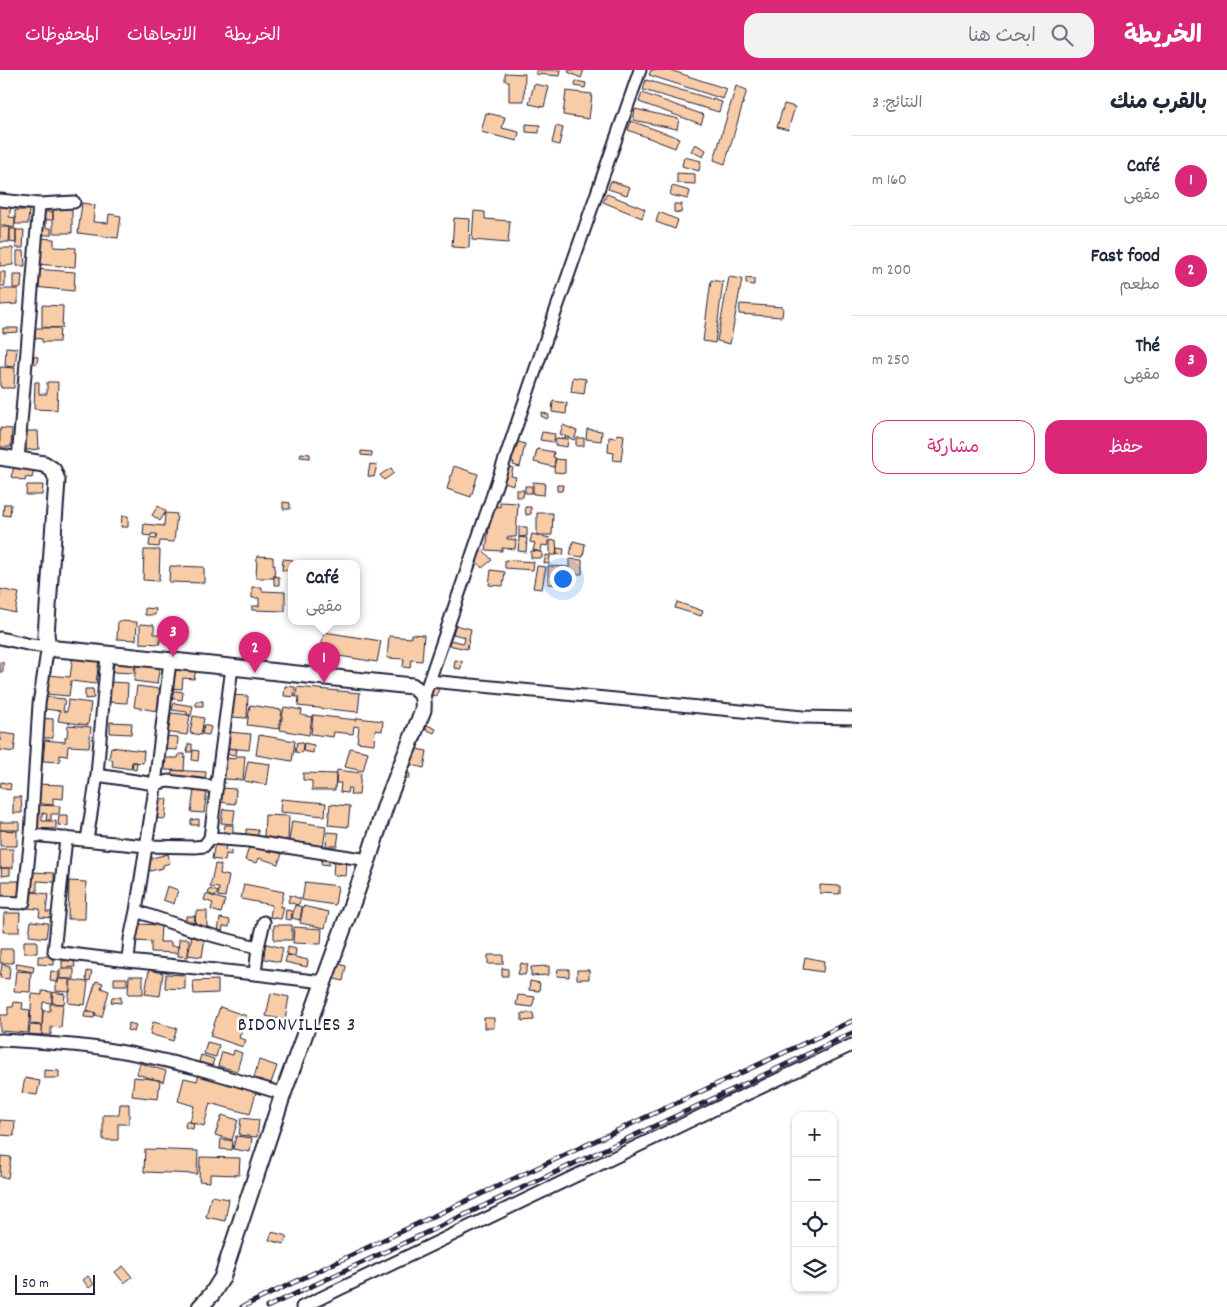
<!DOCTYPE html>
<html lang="ar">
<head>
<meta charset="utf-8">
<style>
  :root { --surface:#fff; --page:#f2f2f3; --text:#1f2937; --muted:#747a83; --line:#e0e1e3; --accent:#db2777 }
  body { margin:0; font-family:Dekko,"Playpen Sans Arabic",sans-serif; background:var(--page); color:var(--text); direction:rtl }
  .controls { position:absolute; right:15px; bottom:15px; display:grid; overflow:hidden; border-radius:10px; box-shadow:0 1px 4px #0004 }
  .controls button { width:45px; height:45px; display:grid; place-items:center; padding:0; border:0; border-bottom:1px solid var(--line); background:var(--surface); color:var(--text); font:25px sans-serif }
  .scale { position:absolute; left:15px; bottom:12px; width:80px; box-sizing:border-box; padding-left:5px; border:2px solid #22223b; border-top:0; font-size:14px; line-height:18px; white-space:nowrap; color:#22223b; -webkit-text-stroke:4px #fff; paint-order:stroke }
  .you { position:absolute; left:562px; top:508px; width:18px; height:18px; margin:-12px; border:4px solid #fff; border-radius:50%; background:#1a73e8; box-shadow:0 0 0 8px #1a73e833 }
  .badge { display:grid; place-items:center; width:32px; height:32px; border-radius:50%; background:var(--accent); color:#fff; font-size:16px; font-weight:700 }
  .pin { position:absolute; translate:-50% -41px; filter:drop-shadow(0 1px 2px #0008) }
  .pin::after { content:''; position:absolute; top:26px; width:18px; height:15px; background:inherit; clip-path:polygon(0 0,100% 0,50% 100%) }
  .popup { position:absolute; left:288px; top:490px; width:72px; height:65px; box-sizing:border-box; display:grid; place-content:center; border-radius:10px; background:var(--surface); filter:drop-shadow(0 1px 4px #0005); font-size:16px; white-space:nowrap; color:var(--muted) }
  .popup b { font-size:19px; color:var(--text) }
  .popup::after { content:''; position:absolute; left:50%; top:100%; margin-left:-10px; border:10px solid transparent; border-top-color:var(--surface) }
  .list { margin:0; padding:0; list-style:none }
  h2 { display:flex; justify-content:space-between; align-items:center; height:65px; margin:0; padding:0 20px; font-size:21px }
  h2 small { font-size:16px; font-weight:400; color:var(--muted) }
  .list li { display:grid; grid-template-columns:32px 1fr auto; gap:15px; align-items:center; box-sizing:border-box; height:90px; padding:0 20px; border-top:1px solid var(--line) }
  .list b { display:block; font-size:19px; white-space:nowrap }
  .list p { margin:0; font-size:16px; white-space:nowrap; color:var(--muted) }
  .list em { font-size:16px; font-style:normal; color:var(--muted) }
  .actions { display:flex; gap:10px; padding:15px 20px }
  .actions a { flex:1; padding:11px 0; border:1px solid var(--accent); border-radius:15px; text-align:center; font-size:18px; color:var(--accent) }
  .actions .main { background:var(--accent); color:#fff }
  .icon { flex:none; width:28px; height:28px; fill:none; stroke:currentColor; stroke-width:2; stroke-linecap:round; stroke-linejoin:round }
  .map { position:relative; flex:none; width:852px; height:1237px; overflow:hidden; direction:ltr }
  header { display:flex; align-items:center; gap:30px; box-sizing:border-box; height:70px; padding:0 25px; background:var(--accent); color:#fff }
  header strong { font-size:24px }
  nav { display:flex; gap:28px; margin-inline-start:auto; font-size:18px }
  .search { width:350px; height:45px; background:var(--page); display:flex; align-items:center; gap:12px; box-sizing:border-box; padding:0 18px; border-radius:15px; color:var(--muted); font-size:19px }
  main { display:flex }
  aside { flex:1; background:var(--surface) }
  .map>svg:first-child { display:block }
</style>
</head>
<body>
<header>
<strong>الخريطة</strong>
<div class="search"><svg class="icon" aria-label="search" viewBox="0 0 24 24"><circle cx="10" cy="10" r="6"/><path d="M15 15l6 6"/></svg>ابحث هنا</div>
<nav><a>الخريطة</a><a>الاتجاهات</a><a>المحفوظات</a></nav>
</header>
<main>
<aside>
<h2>بالقرب منك<small>النتائج: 3</small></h2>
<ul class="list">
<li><span class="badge">1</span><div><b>Café</b><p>مقهى</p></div><em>160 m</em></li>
<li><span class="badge">2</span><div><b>Fast food</b><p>مطعم</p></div><em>200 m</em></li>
<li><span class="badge">3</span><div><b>Thé</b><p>مقهى</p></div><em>250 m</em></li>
</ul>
<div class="actions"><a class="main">حفظ</a><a>مشاركة</a></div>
</aside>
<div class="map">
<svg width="852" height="1237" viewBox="0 0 852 1237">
  <rect width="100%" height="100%" fill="#fff"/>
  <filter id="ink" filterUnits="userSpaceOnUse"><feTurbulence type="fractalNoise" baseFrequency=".02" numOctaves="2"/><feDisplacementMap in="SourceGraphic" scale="10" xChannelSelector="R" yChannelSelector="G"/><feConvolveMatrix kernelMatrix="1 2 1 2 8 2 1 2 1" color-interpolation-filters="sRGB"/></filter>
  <g filter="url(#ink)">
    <!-- building -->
    <path fill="#f8cca7" stroke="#22223b" d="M536,0H561L560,6L536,4Z
      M569,0H584L581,8L568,2Z
      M651,0H670L727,19L723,29L649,5Z
      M505,3L525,4L524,31H509V11H505Z
      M646,10L722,32L719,42L643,20Z
      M576,11L586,13L585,18L575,16Z
      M534,14L549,17L544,37L529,34Z
      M736,16L747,20L725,94L714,90Z
      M566,21L592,24L589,49L563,45Z
      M642,23L704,45L701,54L639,32Z
      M784,34L795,37L788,60L777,57Z
      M635,39L679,49L677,59L633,50Z
      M486,43L505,47L502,58L519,62L517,71L481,62Z
      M631,51L679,68L675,78L628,60Z
      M526,54L540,55L539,63L526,62Z
      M556,56L563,58L559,75L552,73Z
      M695,74L706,80L703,87L691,81Z
      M684,87L701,91L699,101L682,96Z
      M677,103L695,104V114L677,113Z
      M611,111L630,117L627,125L608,119Z
      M672,116L690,121L688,129L670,125Z
      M607,124L645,139L642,148L603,132Z
      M82,133L95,135L93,152L108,153L109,144L121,146L118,168L78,163Z
      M674,134H682L681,143L674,142Z
      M0,135L11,137L9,147L16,148L14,158L0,155Z
      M53,136H72V163H53Z
      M15,140H29L28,154H15Z
      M474,141L485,142V149L510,151L508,173L472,170Z
      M42,142H53V150H42Z
      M659,142L678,150L675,159L656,152Z
      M454,148L470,149L469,178L452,177Z
      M41,150H46V158H51V165H41Z
      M0,157H10L9,172H0Z
      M10,159H16V173L10,172Z
      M16,160H24L23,178H16Z
      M37,168L54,169V177L76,178L75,197L35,194Z
      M0,178H13V195L0,196Z
      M17,181H24L25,196H17Z
      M35,199L75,202L74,221L34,217Z
      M0,202H5V216H0Z
      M13,205H22L21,218H13Z
      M729,207L742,209L730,274L717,271Z
      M746,208L754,209V215L746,214Z
      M711,210L723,212L715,273L703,271Z
      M0,219H18V234L0,235Z
      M740,234L783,237L782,247L739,244Z
      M42,235L63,236L62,258L42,257Z
      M3,258H18V262L3,263Z
      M35,258H60L59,272H42V269L35,268Z
      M6,277L17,278L15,297L5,296Z
      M34,286L38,287L37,294L33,293Z
      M0,297L15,298L14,318H1V316H0Z
      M573,307L586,309L584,324L571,322Z
      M35,312H39V324H47V312H58L57,340L34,339Z
      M553,331L567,333L566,344L552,342Z
      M542,342L549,345L547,349L541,346Z
      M563,355L577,361L574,370L560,364Z
      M0,358L12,359L11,377H0Z
      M587,359L602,361L601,371L586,369Z
      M25,361H38L39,379L26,380Z
      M542,362L555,364L554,372L540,370Z
      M617,364L624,365L621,391L613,390L614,383L608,382L609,367L616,368Z
      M556,368L568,369L567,377L555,375Z
      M576,368H584V376H576Z
      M513,370L525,374L520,397L513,395L514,392L507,391Z
      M537,379L554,382L553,387L556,388L554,397L534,392Z
      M361,381L372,382V386L361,385Z
      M301,383L310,384V388L300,387Z
      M555,389L565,390V403L554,402Z
      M15,394L34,399L32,408L26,407L25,411L11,407Z
      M370,394L377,395L374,407L368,406Z
      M504,395L513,398L511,406L516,407L513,415L499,410Z
      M454,396L478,404L471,427L447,419Z
      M391,398L394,403L384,410L380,405Z
      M533,412L545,413L544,425L533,424Z
      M27,415H43L42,425H26Z
      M557,415H563L562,421H557Z
      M525,416H532V423H525Z
      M516,420H524L523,427H516Z
      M283,432L290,433V439H283Z
      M500,432L518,433L516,467H507V469L516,470L515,479L502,478V481L486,480L492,435L500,437Z
      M4,434H11L10,446L3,445Z
      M158,436L166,441L160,451L152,445Z
      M525,437H531V444L526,445Z
      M165,443L177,444L174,472L160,471L159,477L149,476L150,468L156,469L157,464H151V466L143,465L144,454L164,456Z
      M537,443H553L552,465H537Z
      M122,446H128V457H121Z
      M519,457H527V466L519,467Z
      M532,464L550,468L548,476L542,475L541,482L533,480L535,473L530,472Z
      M519,467L527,468L526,482L518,481Z
      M556,470L557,485H550V471Z
      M573,471L585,474L583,487L570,485Z
      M557,478L564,479L563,485L556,484Z
      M144,480H160L159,511L143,510Z
      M483,480L492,490L482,498L474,488Z
      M531,481L542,482V488H531Z
      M546,485L550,486L549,494L544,493Z
      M257,486L273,487V495H275L274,508H256Z
      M283,489L293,490V494H292V501L282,500Z
      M569,489L582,490V504H569Z
      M505,490L534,492L533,500L505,498Z
      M170,496L204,497V513L169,512Z
      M537,496L546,497L542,519L533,518Z
      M548,496L568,497L567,515L548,514Z
      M491,500L505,502L503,516L489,515Z
      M274,506L279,507V515H274Z
      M252,517H262V521L285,522V541L252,540V536H259V528H252Z
      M0,519L19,523L15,543L0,539Z
      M677,532L703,541L701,546L675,538Z
      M145,538L156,539L155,545H145Z
      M118,551L137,552L136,570L117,569Z
      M140,554L154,555V564H160V574L140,573Z
      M455,555L471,559L467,579L448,575L449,570L464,573L465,567L453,564Z
      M324,562L381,571L377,592L320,583Z
      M411,564L424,565L422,591L411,590L410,598L403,597L404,589L387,588L389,566L411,568Z
      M73,585L99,588L96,614L71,611L69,626L46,624L48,605L70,607Z
      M114,590L135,591L134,603L113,602Z
      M137,590L160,594L157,614L134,611Z
      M455,590L462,591L461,599L454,598Z
      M0,592H3V602H0Z
      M171,596L196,600L194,609L183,608L182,619L168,618Z
      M109,612L128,613L127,633L108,632Z
      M430,615L439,616L437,626L429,625Z
      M137,616L160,619L157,641L134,637Z
      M285,616L295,617L294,626H296L297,617L360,623L358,642L298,636L299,627L284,626Z
      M85,619H93L94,628L85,629Z
      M168,620L183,622L182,630L167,628Z
      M230,625L248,626L247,648L230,647Z
      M44,627L65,629L63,641L67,642L68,630L91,633L88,655L58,651L60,641L45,639L44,646L42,645Z
      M196,631H203V636H196Z
      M174,633L193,636L191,646L187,645V642L172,640Z
      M250,635L282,640L279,659L247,655Z
      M284,637L302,640L301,645L312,647L309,665L280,660Z
      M171,643L190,645L187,665L164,662L165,657L169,658Z
      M313,645L356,650L357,648L383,651L382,661L375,660L374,674L357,672L359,657L354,656L353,664L334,662L333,667L311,664Z
      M193,646L204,648L201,665L190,663Z
      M39,648L53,649V668H39Z
      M110,652L132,653L131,664L110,663Z
      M68,655L91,657L89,677L68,676L67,686L60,685V692L43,691L45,670L65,672V667H67Z
      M204,655L211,657L209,665L202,664Z
      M427,655L436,659L434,663L425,659Z
      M228,662L251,664L249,680L226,678Z
      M1,663L16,665L14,682L0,680Z
      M259,665L295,671L292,691L256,685Z
      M163,666L178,667L177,680L162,679Z
      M297,672L303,673L302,683L295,682Z
      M304,673L314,675L313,683L303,681Z
      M188,674H192V682H187Z
      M111,677L144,681L143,693L132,692L131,699L112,696L113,690L109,689Z
      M226,678L237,679L236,685L225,684Z
      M350,678L368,682L363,701L345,697Z
      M411,678L427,681L424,698L407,694Z
      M193,680L199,681L198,691L192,690Z
      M179,684H185L184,701L165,700L166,688H178Z
      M236,686H245L243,710L224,709L225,688L236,689Z
      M248,691L270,694L267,715L244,711Z
      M133,692H137L136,700L132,699Z
      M172,700L206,702L205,711L172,709Z
      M337,700L361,703L359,725H350L351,718H348L347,723L340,722L341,713H336Z
      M403,702L410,704L409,709L401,708Z
      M303,703L336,704L335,720H312V711L303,710Z
      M1,712L11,714L10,720L0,718Z
      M35,714L64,715L63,729L53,728V735L34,733Z
      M220,718L236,719L235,734L219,732Z
      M194,720L207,721L204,743L191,742Z
      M13,727H21L22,743H13Z
      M153,728L167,729L165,749L151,748Z
      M281,729L326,733L325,746L280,742Z
      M330,734L350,736L348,757L328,755Z
      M33,735L60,736L59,744H51V750H46L47,744L42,743V751H56V759L32,758Z
      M223,739L235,740L233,754L221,753Z
      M59,745H68V756L58,755Z
      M265,745L289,746L288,770L264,769Z
      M199,749V755H191V750Z
      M292,751L326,756L323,778L310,776L311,774L289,771Z
      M0,752H19V760H0Z
      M225,755H233V763L224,762Z
      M246,759L258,760V766H246Z
      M0,760L17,761V776H0Z
      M327,762L339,763L337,776H326Z
      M215,773L226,775L225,780L231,781V785L226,784L225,791L212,789Z
      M250,774L282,784L278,794L259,788L257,793L245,790Z
      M0,779H13V798H0Z
      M168,784L170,793L163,795V798L150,801L148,789Z
      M322,788L329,789V795L321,794Z
      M334,791L347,792L346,806L333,805Z
      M215,794L221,795L220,804L229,806L225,827L218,826L219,818L210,817Z
      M1,798H10V805L2,806Z
      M29,802L54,803V812L37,811V822L28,821Z
      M2,811H19V829H2Z
      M69,811L86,812L85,849H68Z
      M305,812L338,816L335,835L302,830Z
      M244,814L284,822L280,837H284L281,849L270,847L272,835L241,829Z
      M820,815L840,816V824L820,823Z
      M167,816L178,820L174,834L163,830Z
      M210,819L218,822L215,827L208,823Z
      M32,822L48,824L46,842H52V848L39,847L40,839L26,838L27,829H31Z
      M206,824L225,830L221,843L211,840L213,833L204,830Z
      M290,825L301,829L298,835L288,832Z
      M295,835L302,837L300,850L292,848Z
      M303,836L329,842L325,858L300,853Z
      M286,840L292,841L291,850L285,849Z
      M196,841H207V858L195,857Z
      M4,843H20L19,862H3Z
      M186,846H195L194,854H186Z
      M220,848L230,850L229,857L223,856L222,863L218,862Z
      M31,851L48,853L46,868L29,866Z
      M136,854L161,855L160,872H171V876H178L177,883L151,882V872L135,871Z
      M274,855H292V870H274Z
      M294,857L322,859L321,874L293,873Z
      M192,866L205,868L202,887L188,885Z
      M179,869H189L188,887L178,886Z
      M24,871H37V883H24Z
      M263,873L283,878L280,892L260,888Z
      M288,877L296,879L295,886L286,884Z
      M0,879H13V893H0Z
      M287,885L308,890L307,897L285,892Z
      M488,885H503V894H488Z
      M38,886H54V895L38,894Z
      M805,887L824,891L823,902L803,899Z
      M74,890L75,897L62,898V891Z
      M17,893L34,896L33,902L16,899Z
      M335,893L346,896L343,911L331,908Z
      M521,893L528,895L525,905L518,904Z
      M2,894L10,896L9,909L0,908Z
      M549,896V905L531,906V897Z
      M502,898L508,899V906H502Z
      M60,899H74V909H60Z
      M558,899H569V907L557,906Z
      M149,900L163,903L160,926L145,924Z
      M577,900H589V909H577Z
      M16,901L31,902L30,922L14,921Z
      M51,901L59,902L58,912L50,911Z
      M87,901L92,902L90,911L86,910Z
      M166,904L185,905V919L165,918Z
      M129,906H143V924H128Z
      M114,908H127V915H114Z
      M58,909H70V922L56,921V913H58Z
      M71,910L88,912L85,935L68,933Z
      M218,910V923L194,924L193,911Z
      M96,911L103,913L101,918L109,921L102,947L95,945L96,943L87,940Z
      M530,911L540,913L539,921L529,920Z
      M42,921L52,922V933L43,932L42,955L30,954L32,924L42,925Z
      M53,922L65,924L64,934L52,933Z
      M271,923L289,927L285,950L266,946Z
      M518,925L535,927L532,937L516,935Z
      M112,927H121V933L111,932Z
      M14,932L23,933L22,939L30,940L28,963L0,961V945H8V937H13Z
      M50,934H63L61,958L51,957V965H42L43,941H50Z
      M220,937L247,946L239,968L246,970L243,977L210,966Z
      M85,941L95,943L94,948L84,947Z
      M522,943H533L534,950L522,951Z
      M484,948H494V958H484Z
      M153,952L177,958L173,971L150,964Z
      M129,953L136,955L134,962L127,960Z
      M30,955L42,956V965L29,964Z
      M207,972L219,975L216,987L204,984Z
      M234,980L242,983L237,1001L218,996L222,982L233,985Z
      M201,985L214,989L212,996L199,992Z
      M259,990L277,996L271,1013L254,1008Z
      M140,993L166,1001L163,1012L137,1004Z
      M44,1000L59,1001V1008H44Z
      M199,1004L257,1019L250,1044L210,1033L204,1056L190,1052L194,1036L178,1031L184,1008L197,1011Z
      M134,1007L160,1010L158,1029L132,1026Z
      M25,1008L40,1011L37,1025L22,1023Z
      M120,1034H129V1054H118V1070H103V1045H119Z
      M222,1045L238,1050L232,1070L215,1065Z
      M241,1048L259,1050L257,1067L239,1065Z
      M0,1050L15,1051L14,1066L0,1065Z
      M186,1051L194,1053L193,1059L185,1057Z
      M236,1066L252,1068L250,1082L233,1079Z
      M221,1069L233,1071L232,1080L220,1079Z
      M145,1079L198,1081L197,1104L144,1102Z
      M1,1086L11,1087L8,1108L0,1107Z
      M200,1087L240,1088L239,1105L210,1104V1112L199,1111Z
      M211,1126L229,1129L225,1151L206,1147Z
      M272,1162L287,1166L284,1174L269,1170Z
      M123,1196L132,1207L124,1213L115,1202Z
      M88,1206L94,1214L89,1218L83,1210Z"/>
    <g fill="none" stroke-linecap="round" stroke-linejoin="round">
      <!-- street casing -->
      <g stroke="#22223b" stroke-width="15">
        <path id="street" d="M0,130L39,134L74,132
          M18,390L39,134
          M0,568L31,575L48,577
          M430,611L803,647L852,648
          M423,629L547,266L640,0
          M97,705L155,714L170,591
          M217,717L168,711L155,714L154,725L136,841L130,869L128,891L255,904L323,912
          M31,765L146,776L195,777L204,776L210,768L232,597
          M66,768L54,882L128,891
          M210,768L249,771L368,790
          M87,770L97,705L107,585
          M0,832L21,833L24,832L31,765L39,634L48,575
          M136,841C176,855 216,868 258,877
          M255,904L258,877L264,852
          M0,970C35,972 71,974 106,979C166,988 225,1006 283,1024
          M302,1237L717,1038L852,975"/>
      </g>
      <!-- secondary casing -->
      <g stroke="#22223b" stroke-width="19">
        <path id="secondary" d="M0,387L44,394L53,400L57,410L46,565L48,575L56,579L68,580L412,616C423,623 424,627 423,640L386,734L368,790L283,1024L222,1208L212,1224L200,1237"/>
      </g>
      <!-- street -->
      <use href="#street" stroke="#fff" stroke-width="11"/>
      <!-- secondary -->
      <use href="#secondary" stroke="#fff" stroke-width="15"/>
      <!-- rail casing -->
      <g stroke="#22223b" stroke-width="5">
        <path id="rail" d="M242,1237L436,1145L852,951
          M267,1237L768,1003L852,963"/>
      </g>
      <!-- rail -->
      <use href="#rail" stroke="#fff" stroke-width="3" stroke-dasharray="9" stroke-linecap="butt"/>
    </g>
  </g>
  <g text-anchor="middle" stroke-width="5" stroke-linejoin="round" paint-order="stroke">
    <!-- quarter labels -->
    <g font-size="19" letter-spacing="1" fill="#22223b" stroke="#fff">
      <text x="297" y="960">BIDONVILLES 3</text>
    </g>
  </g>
</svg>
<div class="controls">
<button>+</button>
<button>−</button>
<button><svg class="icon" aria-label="locate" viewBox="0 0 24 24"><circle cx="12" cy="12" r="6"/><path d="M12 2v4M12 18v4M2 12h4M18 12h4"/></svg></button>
<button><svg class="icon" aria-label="layers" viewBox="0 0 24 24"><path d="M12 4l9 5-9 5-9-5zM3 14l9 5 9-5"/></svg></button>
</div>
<div class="scale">50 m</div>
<div class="you"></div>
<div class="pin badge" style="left:324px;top:613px">1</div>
<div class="popup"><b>Café</b>مقهى</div>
<div class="pin badge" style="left:255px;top:603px">2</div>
<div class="pin badge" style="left:173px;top:587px">3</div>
</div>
</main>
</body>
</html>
